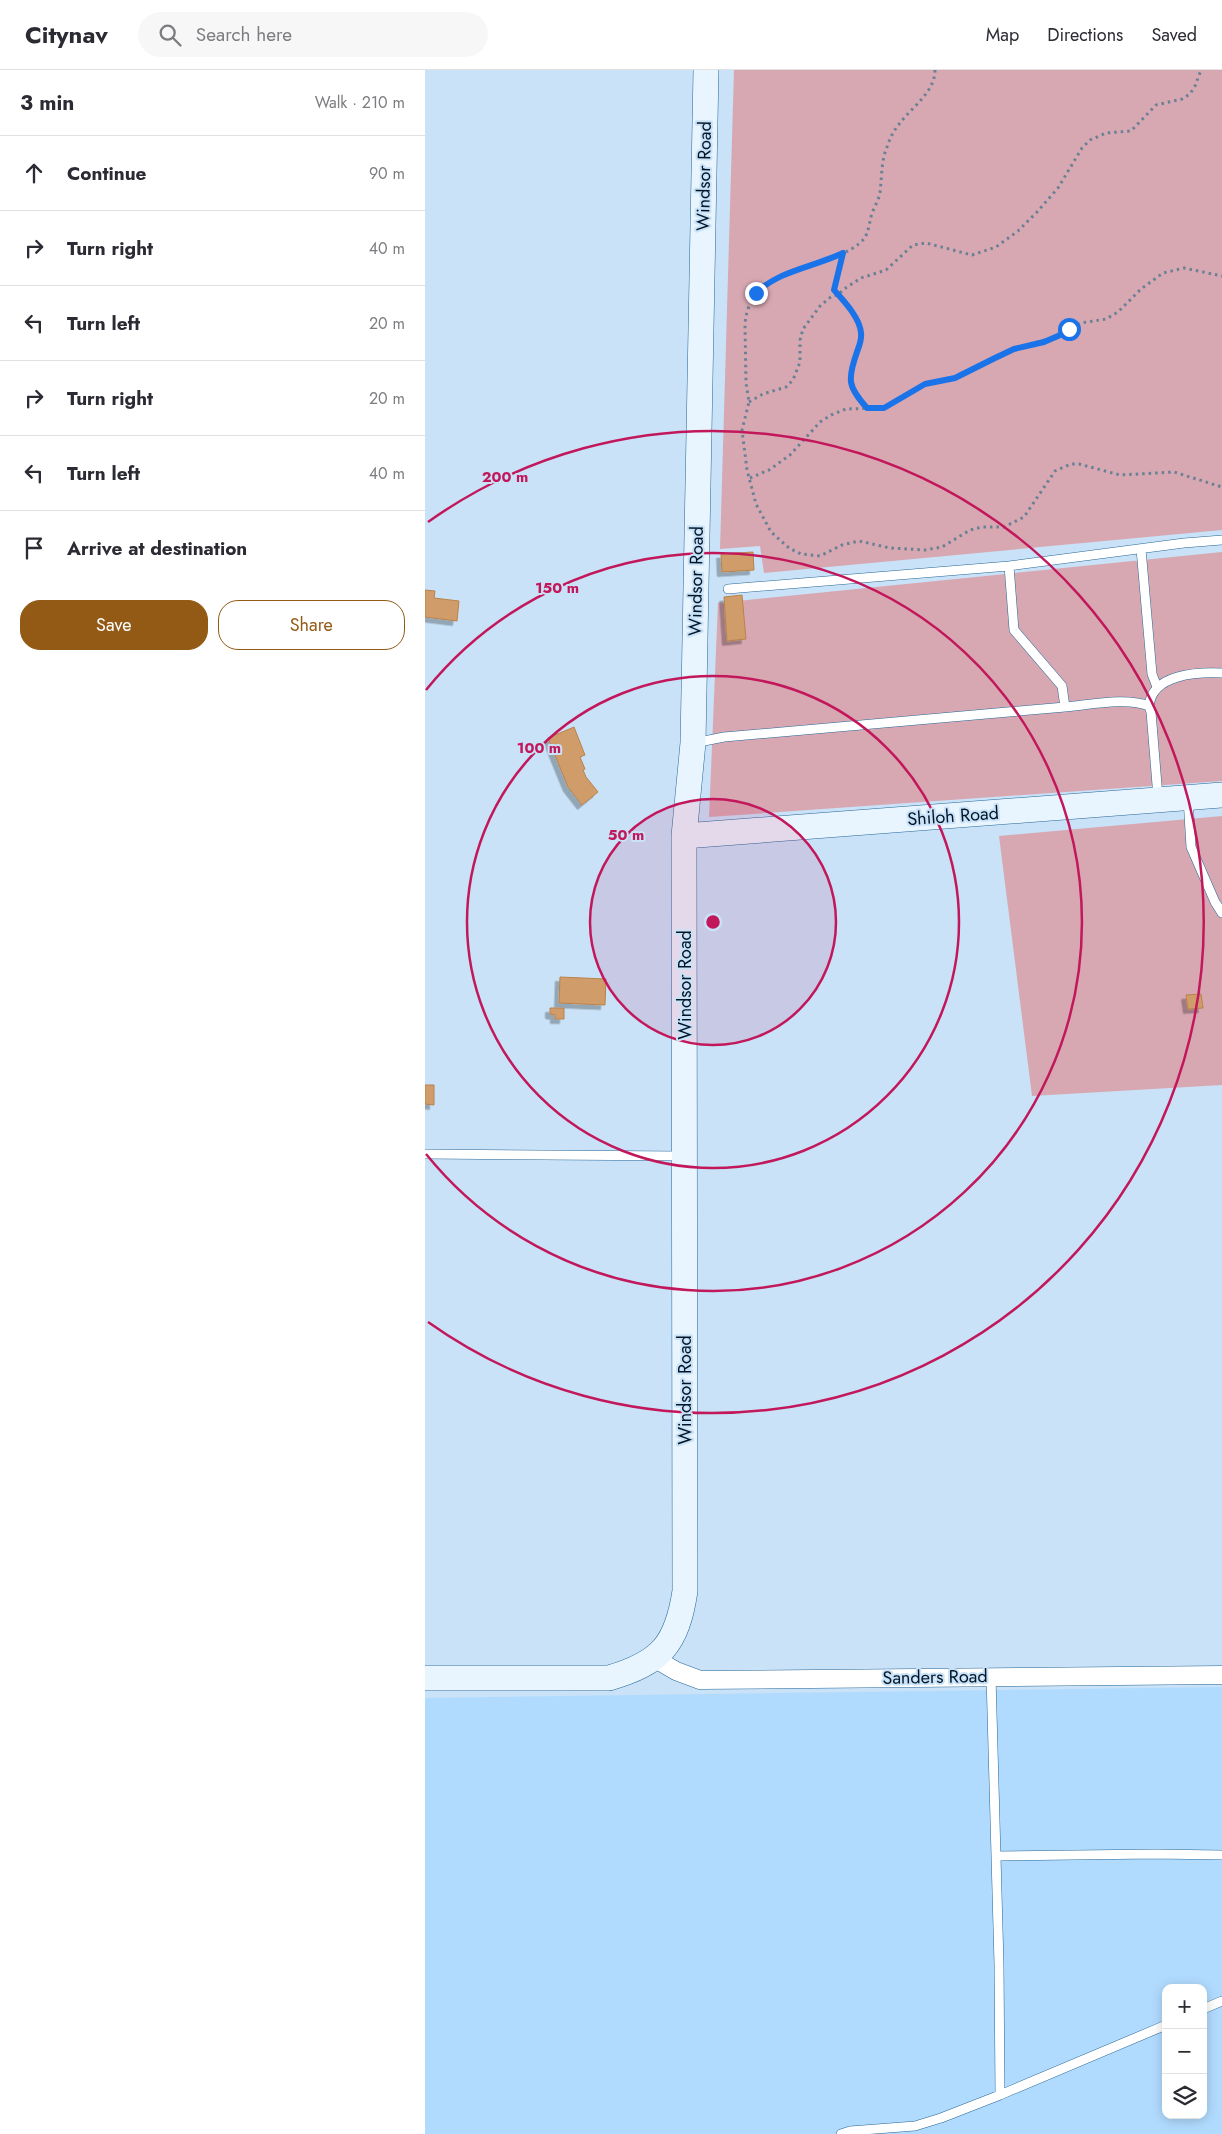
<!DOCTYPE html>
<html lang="en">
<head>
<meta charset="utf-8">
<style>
  :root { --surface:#fff; --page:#f7f7f7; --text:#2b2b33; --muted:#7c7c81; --line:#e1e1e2; --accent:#935a16 }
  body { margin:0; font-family:Jost,sans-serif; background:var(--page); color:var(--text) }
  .controls { position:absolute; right:15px; bottom:15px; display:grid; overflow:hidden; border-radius:10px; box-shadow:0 2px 12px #0003 }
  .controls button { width:45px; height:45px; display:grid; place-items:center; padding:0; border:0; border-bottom:1px solid var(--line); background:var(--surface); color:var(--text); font:25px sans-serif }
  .stop { position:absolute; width:15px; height:15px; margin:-11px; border:4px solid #1a73e8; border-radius:50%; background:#fff }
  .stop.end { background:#1a73e8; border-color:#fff; box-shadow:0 1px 5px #0008 }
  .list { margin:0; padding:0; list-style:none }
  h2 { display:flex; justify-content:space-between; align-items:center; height:65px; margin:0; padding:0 20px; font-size:21px }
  h2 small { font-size:16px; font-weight:400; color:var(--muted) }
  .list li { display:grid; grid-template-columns:32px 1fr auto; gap:15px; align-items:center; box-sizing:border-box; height:75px; padding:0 20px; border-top:1px solid var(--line) }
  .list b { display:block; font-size:19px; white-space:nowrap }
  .list em { font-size:16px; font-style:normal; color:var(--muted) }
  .actions { display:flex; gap:10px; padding:15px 20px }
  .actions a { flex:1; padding:11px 0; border:1px solid var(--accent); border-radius:20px; text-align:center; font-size:18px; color:var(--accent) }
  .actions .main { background:var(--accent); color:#fff }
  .icon { flex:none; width:28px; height:28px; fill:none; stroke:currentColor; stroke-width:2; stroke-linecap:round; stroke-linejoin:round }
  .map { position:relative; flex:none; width:797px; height:2064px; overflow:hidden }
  header { display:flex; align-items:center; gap:30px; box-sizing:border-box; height:70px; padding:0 25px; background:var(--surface); border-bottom:1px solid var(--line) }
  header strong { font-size:24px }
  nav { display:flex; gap:28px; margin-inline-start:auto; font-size:18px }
  .search { width:350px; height:45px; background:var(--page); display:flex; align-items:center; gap:12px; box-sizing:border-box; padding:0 18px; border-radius:28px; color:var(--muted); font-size:19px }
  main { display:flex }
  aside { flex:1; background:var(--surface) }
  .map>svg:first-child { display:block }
</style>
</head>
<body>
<header>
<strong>Citynav</strong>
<div class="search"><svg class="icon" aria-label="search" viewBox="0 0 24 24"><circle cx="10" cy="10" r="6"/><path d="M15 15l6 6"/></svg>Search here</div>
<nav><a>Map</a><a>Directions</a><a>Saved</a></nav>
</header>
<main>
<aside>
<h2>3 min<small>Walk · 210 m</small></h2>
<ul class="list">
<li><svg class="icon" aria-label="ahead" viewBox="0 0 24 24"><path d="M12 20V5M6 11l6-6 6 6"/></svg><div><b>Continue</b></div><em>90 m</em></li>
<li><svg class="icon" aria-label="right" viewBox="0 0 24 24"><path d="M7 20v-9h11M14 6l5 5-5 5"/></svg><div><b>Turn right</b></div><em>40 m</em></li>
<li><svg class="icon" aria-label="left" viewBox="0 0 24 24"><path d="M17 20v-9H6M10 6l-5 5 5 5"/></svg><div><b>Turn left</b></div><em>20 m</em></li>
<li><svg class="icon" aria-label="right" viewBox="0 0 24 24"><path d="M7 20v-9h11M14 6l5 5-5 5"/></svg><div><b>Turn right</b></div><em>20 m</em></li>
<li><svg class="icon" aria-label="left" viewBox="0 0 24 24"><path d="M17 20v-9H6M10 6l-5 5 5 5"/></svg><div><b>Turn left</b></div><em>40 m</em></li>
<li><svg class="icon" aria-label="arrive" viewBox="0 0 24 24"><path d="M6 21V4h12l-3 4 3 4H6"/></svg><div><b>Arrive at destination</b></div></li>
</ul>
<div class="actions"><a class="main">Save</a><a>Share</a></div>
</aside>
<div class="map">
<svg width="797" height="2064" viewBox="0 0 797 2064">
  <defs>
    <filter id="shadow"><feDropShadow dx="-4.5" dy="4.5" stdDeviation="0" flood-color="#0004"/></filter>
  </defs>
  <rect width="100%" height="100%" fill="#c9e2f7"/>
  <!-- built -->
  <path fill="#b1dbfe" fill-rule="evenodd" d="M797,1617V2064H0V1628ZM741,1918H778V2045H741Z"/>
  <!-- green -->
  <path fill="#d8a8b2" d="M309,0H797V460L339,503L335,476L295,479Z
    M797,482V711L284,747L293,533Z
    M797,746V1015L607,1026L574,766Z"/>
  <!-- building -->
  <path fill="#cf9c6b" stroke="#b9824a" filter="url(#shadow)" d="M328,482L329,500L297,502L296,484Z
    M0,520L10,521L9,528L34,531L32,551L0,547Z
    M317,525L321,569L302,571L299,527Z
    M149,657L160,685L155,687L160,699L158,700L161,707L173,722L157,735L143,717L123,668Z
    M135,907L181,909L180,935L134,933Z
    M776,924L778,938L763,939L761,925Z
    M125,938H139V949H130V945L125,944Z
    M0,1015H9V1035L0,1034Z"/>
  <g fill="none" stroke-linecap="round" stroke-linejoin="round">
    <!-- service casing -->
    <g stroke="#276797" stroke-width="10">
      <path id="service" d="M716,479L727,604L732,617
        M303,519L584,496
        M724,636C727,604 772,602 797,603
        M640,637L637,616L589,560L584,496L759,473L797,470
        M269,673L299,667L640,637C664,635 702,627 724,636L726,642L733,727
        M763,728L766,777L790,832L797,843
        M0,1084L257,1086
        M566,1606L574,1894L575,2025
        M571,1786L730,1784L797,1785
        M778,1939L797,1931
        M416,2064L425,2061L490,2056L516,2048L575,2025L741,1955"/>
    </g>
    <!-- minor casing -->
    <g stroke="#276797" stroke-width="19">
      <path id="minor" d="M229,1588L251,1601L275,1610L797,1605"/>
    </g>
    <!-- secondary casing -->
    <g stroke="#276797" stroke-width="26">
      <path id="secondary" d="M259,766L797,725
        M0,1608H184C236,1593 252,1574 260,1521L259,766L268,673L281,0"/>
    </g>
    <!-- path -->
    <path stroke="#6a8195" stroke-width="3" stroke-dasharray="2.5 4" stroke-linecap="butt" d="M510,0C510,22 487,37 475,53C469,60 465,68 462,77C456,91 457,107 455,122C454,129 450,136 447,143C442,161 445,167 428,178C391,201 323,198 320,255L321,313L324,332L317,360L322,400L331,434L346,462L364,478L376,484L395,486L417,475L434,471L465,478L500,480L517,477L545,460L557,457H579L599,447L630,401L646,394H654L695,405L749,402L797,417
      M418,184L409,220C419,231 435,248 436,263C437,270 434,276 432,282C422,309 422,316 442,338
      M324,332L338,324L361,317L368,310L375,292V270L378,259L395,236L407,226L413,225L419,219L436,208L461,200L488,175L501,173L547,185L571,177L593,161L612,142L633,118L657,78L665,70L681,63L706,61L731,35L757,29L765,24L770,16L776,0
      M325,408L344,400L365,385L395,352L406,345L421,339L459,338L500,314L530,308L589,279L633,266L656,253L681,249L693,242L716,219L738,203L759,198L797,206"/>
    <!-- service -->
    <use href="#service" stroke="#fff" stroke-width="9"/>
    <!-- minor -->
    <use href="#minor" stroke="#fff" stroke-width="18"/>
    <!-- secondary -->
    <use href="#secondary" stroke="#e8f4fe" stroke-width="25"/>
  </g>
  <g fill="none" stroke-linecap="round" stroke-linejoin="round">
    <!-- route -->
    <path stroke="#1a73e8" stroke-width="6" d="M331,223C355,200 389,197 418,183L409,220C419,231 435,248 436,263C437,270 434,276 432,282C422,310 423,317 442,338H459L500,314L530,308L570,288L589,279L619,272L633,266L644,259"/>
  </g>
  <!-- distance rings -->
  <circle cx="288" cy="852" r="123" fill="#c2185b" fill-opacity=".12"/>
  <g fill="none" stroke="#c2185b" stroke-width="2.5">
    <circle cx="288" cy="852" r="123"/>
    <circle cx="288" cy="852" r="246"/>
    <path d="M1 620A369 369 0 1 1 1 1084"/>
    <path d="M3 452A491 491 0 1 1 3 1252"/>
  </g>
  <g text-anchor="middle" stroke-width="4" stroke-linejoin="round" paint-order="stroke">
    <!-- street labels -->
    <g font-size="18" fill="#001528" stroke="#c9e2f7">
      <text transform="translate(279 106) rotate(-89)" y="6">Windsor Road</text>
      <text transform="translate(271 511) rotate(-89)" y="6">Windsor Road</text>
      <text transform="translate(528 746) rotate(-4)" y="6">Shiloh Road</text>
      <text transform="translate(260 915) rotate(-90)" y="6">Windsor Road</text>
      <text transform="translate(260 1320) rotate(-90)" y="6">Windsor Road</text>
      <text transform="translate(510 1607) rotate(-1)" y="6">Sanders Road</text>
    </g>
  </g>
  <circle cx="288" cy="852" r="8" fill="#c2185b" stroke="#c9e2f7" stroke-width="2.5"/>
  <g font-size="15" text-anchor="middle" font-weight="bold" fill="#c2185b" stroke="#c9e2f7" stroke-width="4" stroke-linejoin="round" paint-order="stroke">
    <text x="80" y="412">200 m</text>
    <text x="132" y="523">150 m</text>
    <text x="114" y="683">100 m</text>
    <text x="201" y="770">50 m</text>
  </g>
</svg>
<div class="controls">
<button>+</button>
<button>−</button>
<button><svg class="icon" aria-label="layers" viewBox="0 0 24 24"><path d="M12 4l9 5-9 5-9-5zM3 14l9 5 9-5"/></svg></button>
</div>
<div class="stop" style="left:644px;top:259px"></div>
<div class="stop end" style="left:331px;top:223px"></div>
</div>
</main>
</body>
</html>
